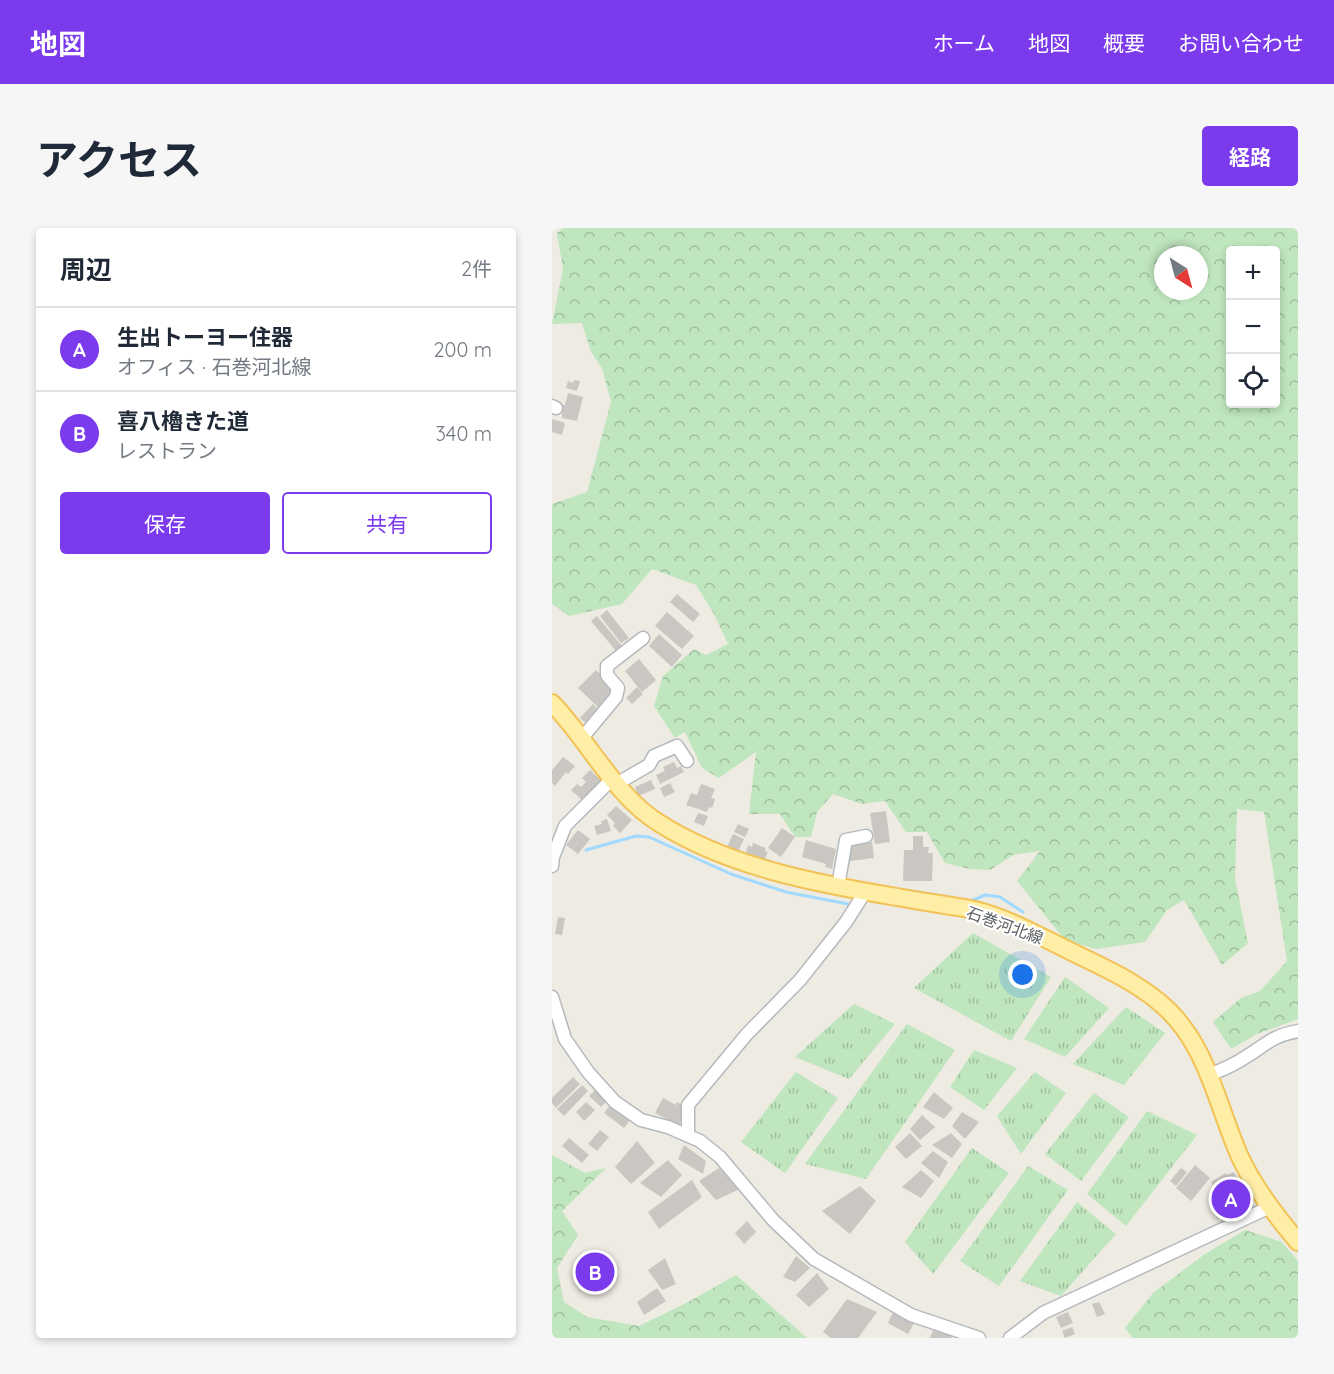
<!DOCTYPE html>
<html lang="ja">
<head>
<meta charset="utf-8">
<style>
  :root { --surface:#fff; --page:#f6f6f7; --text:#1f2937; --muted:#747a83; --line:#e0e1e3; --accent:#7c3aed }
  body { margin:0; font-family:Quicksand,"Noto Sans JP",sans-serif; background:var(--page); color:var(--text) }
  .controls { position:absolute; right:18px; top:18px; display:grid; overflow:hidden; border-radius:6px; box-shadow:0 3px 9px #0003 }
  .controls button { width:54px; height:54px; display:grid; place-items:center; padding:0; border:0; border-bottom:2px solid var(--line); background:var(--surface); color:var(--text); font:30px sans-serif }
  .compass { position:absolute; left:602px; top:18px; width:54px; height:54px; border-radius:50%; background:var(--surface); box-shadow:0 3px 9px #0003; rotate:144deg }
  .you { position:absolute; left:471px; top:747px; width:21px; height:21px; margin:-15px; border:4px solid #fff; border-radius:50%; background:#1a73e8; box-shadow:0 0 0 9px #1a73e833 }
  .badge { display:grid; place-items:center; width:39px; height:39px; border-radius:50%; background:var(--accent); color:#fff; font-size:20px; font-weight:700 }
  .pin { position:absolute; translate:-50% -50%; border:3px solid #fff; box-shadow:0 2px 6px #0006 }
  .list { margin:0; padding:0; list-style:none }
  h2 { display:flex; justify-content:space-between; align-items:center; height:78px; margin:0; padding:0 24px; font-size:26px }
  h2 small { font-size:20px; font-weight:400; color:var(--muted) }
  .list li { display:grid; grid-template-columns:39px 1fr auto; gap:18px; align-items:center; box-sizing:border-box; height:84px; padding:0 24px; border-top:2px solid var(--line) }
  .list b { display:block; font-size:22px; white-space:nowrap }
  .list p { margin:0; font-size:20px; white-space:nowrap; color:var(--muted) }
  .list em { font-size:20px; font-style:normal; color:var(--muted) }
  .actions { display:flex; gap:12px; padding:18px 24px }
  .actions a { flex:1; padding:14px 0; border:2px solid var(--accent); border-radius:6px; text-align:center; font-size:21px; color:var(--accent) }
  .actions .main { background:var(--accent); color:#fff }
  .icon { flex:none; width:33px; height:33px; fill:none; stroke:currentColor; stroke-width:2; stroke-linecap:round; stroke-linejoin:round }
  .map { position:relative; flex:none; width:746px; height:1110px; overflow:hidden; border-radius:6px }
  header { display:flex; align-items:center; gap:36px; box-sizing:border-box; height:84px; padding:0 30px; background:var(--accent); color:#fff }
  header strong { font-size:28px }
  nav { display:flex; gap:33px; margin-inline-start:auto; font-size:21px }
  .intro { display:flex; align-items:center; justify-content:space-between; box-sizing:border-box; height:144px; padding:0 36px }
  h1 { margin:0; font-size:42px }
  .button { padding:15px 27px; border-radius:6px; background:var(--accent); color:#fff; font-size:21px; font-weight:700 }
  main { display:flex; gap:36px; padding:0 36px }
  aside { flex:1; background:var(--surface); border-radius:6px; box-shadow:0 3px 9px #0003 }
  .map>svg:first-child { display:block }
</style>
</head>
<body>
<header>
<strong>地図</strong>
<nav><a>ホーム</a><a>地図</a><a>概要</a><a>お問い合わせ</a></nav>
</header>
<div class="intro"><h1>アクセス</h1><a class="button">経路</a></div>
<main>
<aside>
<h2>周辺<small>2件</small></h2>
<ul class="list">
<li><span class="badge">A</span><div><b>生出トーヨー住器</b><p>オフィス · 石巻河北線</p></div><em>200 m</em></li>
<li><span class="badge">B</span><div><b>喜八櫓きた道</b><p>レストラン</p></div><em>340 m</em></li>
</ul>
<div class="actions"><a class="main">保存</a><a>共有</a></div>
</aside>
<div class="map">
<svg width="746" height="1110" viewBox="0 0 746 1110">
  <defs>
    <pattern id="grass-tufts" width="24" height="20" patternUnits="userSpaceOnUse" patternTransform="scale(1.5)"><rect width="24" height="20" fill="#bfe6be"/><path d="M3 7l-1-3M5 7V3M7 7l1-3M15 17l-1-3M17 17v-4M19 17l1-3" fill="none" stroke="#9ebe9e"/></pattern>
    <pattern id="forest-crowns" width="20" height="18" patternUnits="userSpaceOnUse" patternTransform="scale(1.5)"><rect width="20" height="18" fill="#bfe6be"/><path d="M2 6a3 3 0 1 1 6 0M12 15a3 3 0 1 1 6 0" fill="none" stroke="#9ebe9e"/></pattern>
  </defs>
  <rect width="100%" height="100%" fill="#eeebe2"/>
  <!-- grass -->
  <path fill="url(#grass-tufts)" d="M421,705L499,749L459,813L362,760Z
    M513,749L557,780L513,829L472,811Z
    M302,776L343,796L297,851L243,829Z
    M574,779L613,805L572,857L521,836Z
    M355,796L403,822L314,951L253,936Z
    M422,822L465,840L432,882L398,859Z
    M244,844L286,870L233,945L189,914Z
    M483,844L514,865L469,926L445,888Z
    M542,865L577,889L529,953L493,926Z
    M595,883L645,907L574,998L535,966Z
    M420,920L457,945L381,1046L353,1014Z
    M476,938L516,962L447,1058L408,1033Z
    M525,974L564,1006L509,1068L468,1053Z"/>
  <!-- forest -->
  <path fill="url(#forest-crowns)" fill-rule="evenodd" d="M11,0H746V791L705,806L679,821L661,794L689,770L708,763L735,733L712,584L685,581L683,651L696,715L670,737L632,672L615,682L593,714L544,721L513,712L465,653L488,623L461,627L438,642L418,641L393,635L375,604H354L333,573L310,576L281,566L265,584L259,609H243L228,586H197L204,524L167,550L150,540L133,504L123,510L102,478L111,448L142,421L154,427L176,416L162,386L144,357L100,341L70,376L17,388L0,376V276L35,264L59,174L50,140L39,124L30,95L0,96L11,41L5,5ZM678,22H724V176H678ZM611,27H647V63H611Z
    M0,927L33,945L54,940L10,983L26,1007L5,1040L12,1074L35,1089L87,1098L138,1073L184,1047L255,1110H0Z
    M693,1002L730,1014L746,1033V1110H581L573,1100L601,1065L653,1026Z"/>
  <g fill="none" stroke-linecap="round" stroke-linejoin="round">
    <!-- stream -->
    <path stroke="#a1d9ff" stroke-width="3" d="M34,622L84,608L97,609L179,646L234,664L296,676
      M360,663L401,670
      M419,673L433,667L448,669L471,684"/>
  </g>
  <!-- building -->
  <path fill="#cac7c2" d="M22,152L28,153L25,163L14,160L16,153L21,155Z
    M16,165L31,169L25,193L10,190V177H13Z
    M0,191L13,195L10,207L0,204Z
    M125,366L148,386L141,394L118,374Z
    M55,382L77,410L69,415L48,388Z
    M115,384L142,408L130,421L103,398Z
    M45,388L70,418L64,423L39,393Z
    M107,406L130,427L120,439L97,418Z
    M87,431L104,452L90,464L73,443Z
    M44,442L60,458L58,460L60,462L56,467L60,471L49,482L26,460Z
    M85,459L91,466L80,476L74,470Z
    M41,476L48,484L36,497L28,490Z
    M11,529L23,538L16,546L14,544L3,558L0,555V542Z
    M122,534L125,540L129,538L132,544L108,556L104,547L113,543L111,539Z
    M38,542L50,553L31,573L19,562L25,556L29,559L34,554L30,550Z
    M99,552L103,561L86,568L83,559Z
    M118,555L123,564L112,569L108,560Z
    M149,556L163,561L159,570L163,571L160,580L157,579L155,584L134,577L139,565L145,567Z
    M64,578L80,592L68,605L61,598L63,595L55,587Z
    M334,583L338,614L323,616L318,585Z
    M146,585L156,588L152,598L142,594Z
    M55,591L59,603L45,607L42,598L50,596L49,593Z
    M186,596L197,601L193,609L182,604Z
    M230,600L243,609L229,629L216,620Z
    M26,602L38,611L26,626L14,617Z
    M181,606L192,611L186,624L175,619Z
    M361,608H371V619H377L376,625H381L380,653H351L352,622H361Z
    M254,612L284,621L280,641L273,639L274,636L250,629Z
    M320,614L322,630L298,633L296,621H300L299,617Z
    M201,615L214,620L213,623L216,624L213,630L219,632L218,636L193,627L196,617L200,619Z
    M6,689L13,690L10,707L3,706Z
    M21,849L28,856L4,880L0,875V870Z
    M30,857L36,863L12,888L5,881Z
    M43,862L55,873L49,879L37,868Z
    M382,864L401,880L392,891L371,879Z
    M111,870L124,877L125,874L134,879V884L127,897L103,885Z
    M34,874L43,882L32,893L24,884Z
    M58,877L78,892L72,900L52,885Z
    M410,884L427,894L413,911L400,898Z
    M370,887L383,899L368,912L358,901Z
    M48,902L57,909L45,923L36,916Z
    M358,905L370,918L354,931L343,919Z
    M399,905L410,916L400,930L380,917Z
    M17,910L37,927L30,935L10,918Z
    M85,913L103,935L79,956L63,939Z
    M132,917L154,933L151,946L126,931Z
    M381,923L396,934L387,950L369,935Z
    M116,932L130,947L109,969L88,955Z
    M643,937L658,950L639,973L624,960Z
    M167,940L188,961L164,972L147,953Z
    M629,940L635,944L624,958L618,953Z
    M369,942L382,953L369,970L350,959Z
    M682,944L687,954L666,966L659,954L674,945L675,947Z
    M140,952L150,969L107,1001L96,984Z
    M308,958L324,973L298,1006L270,983Z
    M676,970L683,981L666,991L659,980Z
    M195,993L204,1004L192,1016L183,1005Z
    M244,1028L258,1040L243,1054L231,1049Z
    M113,1030L124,1056L110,1062L96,1042Z
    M265,1045L277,1061L257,1079L244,1067Z
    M105,1060L114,1073L92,1087L85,1074Z
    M295,1071L325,1084L306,1110H279L271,1104Z
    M547,1074L553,1086L545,1089L540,1076Z
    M341,1084L362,1095L356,1106L336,1095Z
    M516,1084L521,1095L509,1100L504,1089Z
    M382,1099L401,1105L399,1110H378Z
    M520,1099L523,1106L513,1110L510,1103Z"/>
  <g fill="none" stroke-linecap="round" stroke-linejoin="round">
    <!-- minor casing -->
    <g stroke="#b5b9bd" stroke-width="15">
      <path id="minor" d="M0,178L4,180
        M30,510L64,469L66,460L55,447V438L91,410
        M66,555L97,537L102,528L125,518L135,533
        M0,638L1,629L13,598L61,550
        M286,658L294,612L314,608
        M0,769L13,811L36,844L63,874L89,892L116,899L148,913L168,929L221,992L262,1031L359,1087L427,1110
        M658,847C669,842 682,837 692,830C714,817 719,808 746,803
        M136,908V877L195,806L248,752L294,694L313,664
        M458,1110L491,1085L718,979"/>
    </g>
    <!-- major casing -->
    <g stroke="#f2c257" stroke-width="20">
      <path id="major" d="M0,475C36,512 63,568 107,595C176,639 266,656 345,669C371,674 397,677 423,682C456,690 491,710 522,725C551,739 582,753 607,774C655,813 664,875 688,929C702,959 724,988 746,1014"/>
    </g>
    <!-- minor -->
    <use href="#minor" stroke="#fff" stroke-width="12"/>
    <!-- major -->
    <use href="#major" stroke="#ffeea6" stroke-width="16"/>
  </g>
  <g text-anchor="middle" stroke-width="4.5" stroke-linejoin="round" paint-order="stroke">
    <!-- street labels -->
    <g font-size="16" fill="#5b5f63" stroke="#fff">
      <text transform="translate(453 697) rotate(20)" y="6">石巻河北線</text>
    </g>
  </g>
</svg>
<div class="controls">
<button>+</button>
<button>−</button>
<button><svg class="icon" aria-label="locate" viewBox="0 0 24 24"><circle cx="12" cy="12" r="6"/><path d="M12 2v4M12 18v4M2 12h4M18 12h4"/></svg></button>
</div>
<svg class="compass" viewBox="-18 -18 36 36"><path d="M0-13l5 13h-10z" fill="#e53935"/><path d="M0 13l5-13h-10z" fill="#747a83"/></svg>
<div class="you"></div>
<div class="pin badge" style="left:679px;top:971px">A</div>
<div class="pin badge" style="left:43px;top:1044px">B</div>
</div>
</main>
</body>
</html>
